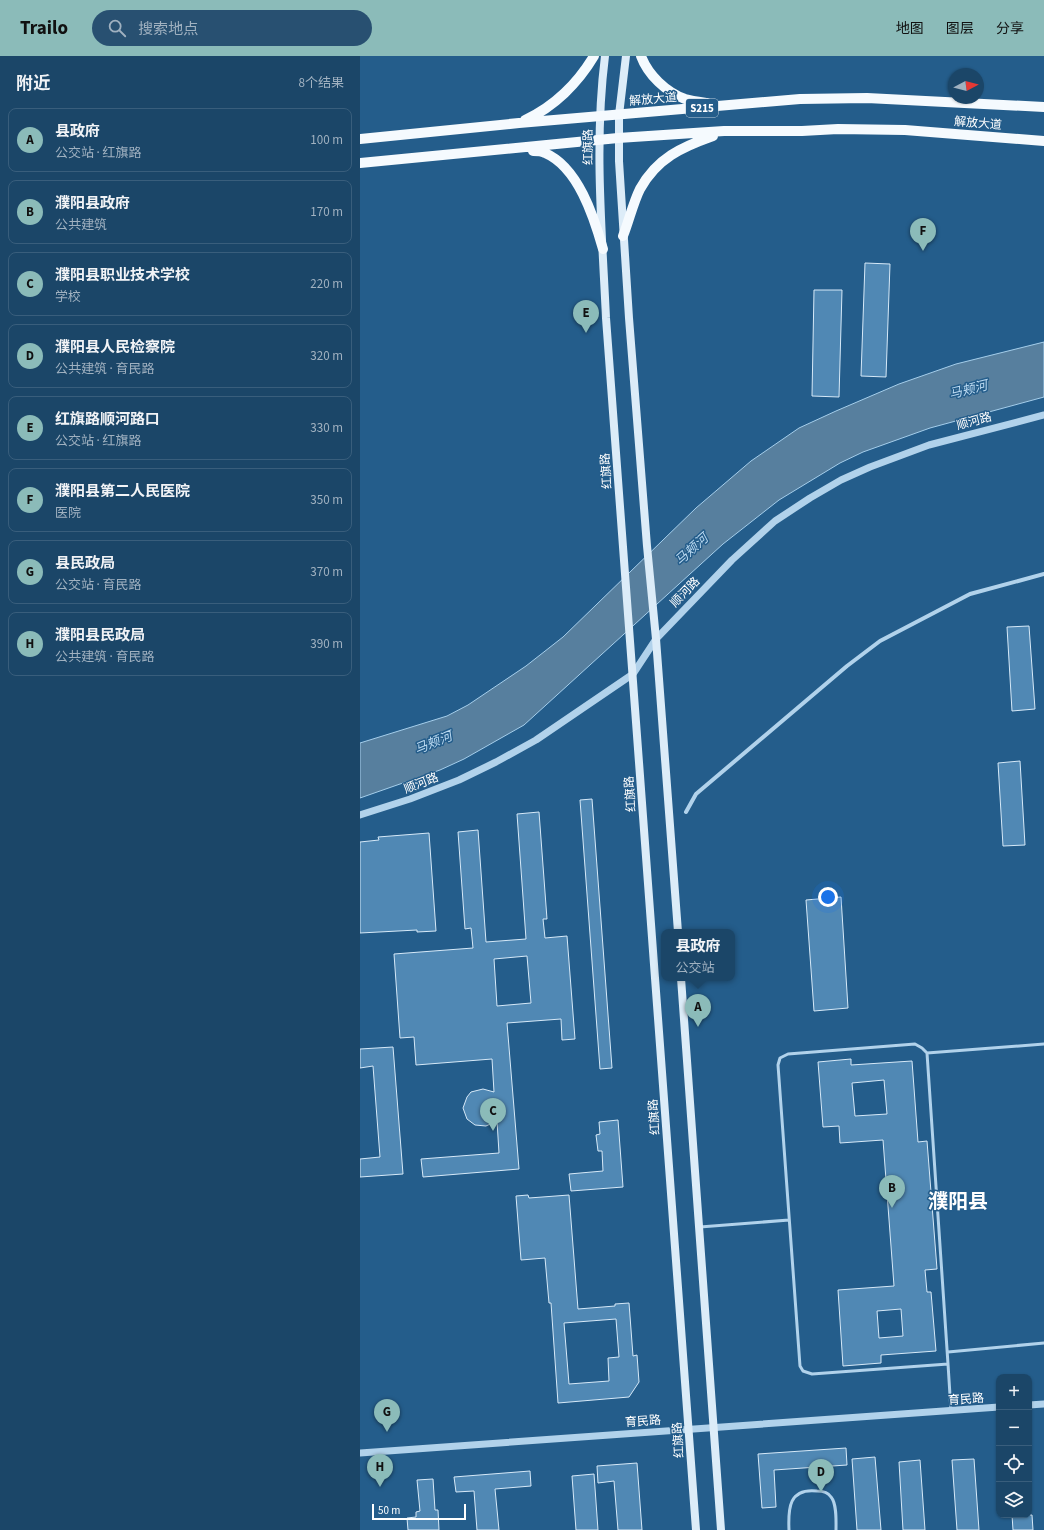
<!DOCTYPE html>
<html lang="zh">
<head>
<meta charset="utf-8">
<style>
  :root { --surface:#1b4668; --page:#285071; --text:#f1f3f6; --muted:#a0b1c0; --line:#395e7c; --accent:#8bbbb9 }
  body { margin:0; font-family:"Source Sans 3","Noto Sans SC",sans-serif; background:var(--page); color:var(--text) }
  .controls { position:absolute; right:12px; bottom:12px; display:grid; overflow:hidden; border-radius:8px; box-shadow:0 1px 3px #0004 }
  .controls button { width:36px; height:36px; display:grid; place-items:center; padding:0; border:0; border-bottom:1px solid var(--line); background:var(--surface); color:var(--text); font:20px sans-serif }
  .compass { position:absolute; left:588px; top:12px; width:36px; height:36px; border-radius:50%; background:var(--surface); box-shadow:0 1px 3px #0004; rotate:83deg }
  .scale { position:absolute; left:12px; bottom:10px; width:94px; box-sizing:border-box; padding-left:4px; border:2px solid #fff; border-top:0; font-size:11px; line-height:14px; white-space:nowrap; color:#fff; -webkit-text-stroke:3px #245d8b; paint-order:stroke }
  .you { position:absolute; left:468px; top:841px; width:14px; height:14px; margin:-10px; border:3px solid #fff; border-radius:50%; background:#1a73e8; box-shadow:0 0 0 6px #1a73e833 }
  .badge { display:grid; place-items:center; width:26px; height:26px; border-radius:50%; background:var(--accent); color:#111; font-size:13px; font-weight:700 }
  .pin { position:absolute; translate:-50% -33px; filter:drop-shadow(0 1px 2px #0008) }
  .pin::after { content:''; position:absolute; top:21px; width:14px; height:12px; background:inherit; clip-path:polygon(0 0,100% 0,50% 100%) }
  .popup { position:absolute; left:301px; top:873px; width:74px; height:52px; box-sizing:border-box; display:grid; place-content:center; border-radius:8px; background:var(--surface); filter:drop-shadow(0 1px 3px #0005); font-size:13px; white-space:nowrap; color:var(--muted) }
  .popup b { font-size:15px; color:var(--text) }
  .popup::after { content:''; position:absolute; left:50%; top:100%; margin-left:-8px; border:8px solid transparent; border-top-color:var(--surface) }
  .list { margin:0; padding:0; list-style:none }
  h2 { display:flex; justify-content:space-between; align-items:center; height:52px; margin:0; padding:0 16px; font-size:17px }
  h2 small { font-size:13px; font-weight:400; color:var(--muted) }
  .list li { display:grid; grid-template-columns:26px 1fr auto; gap:12px; align-items:center; box-sizing:border-box; height:64px; margin:0 8px 8px; padding:0 8px; border:1px solid var(--line); border-radius:8px }
  .list b { display:block; font-size:15px; white-space:nowrap }
  .list p { margin:0; font-size:13px; white-space:nowrap; color:var(--muted) }
  .list em { font-size:13px; font-style:normal; color:var(--muted) }
  .icon { flex:none; width:22px; height:22px; fill:none; stroke:currentColor; stroke-width:2; stroke-linecap:round; stroke-linejoin:round }
  .map { position:relative; flex:none; width:684px; height:1474px; overflow:hidden }
  header { display:flex; align-items:center; gap:24px; box-sizing:border-box; height:56px; padding:0 20px; background:var(--accent); color:#111 }
  header strong { font-size:19px }
  nav { display:flex; gap:22px; margin-inline-start:auto; font-size:14px }
  .search { width:280px; height:36px; background:var(--page); display:flex; align-items:center; gap:10px; box-sizing:border-box; padding:0 14px; border-radius:22px; color:var(--muted); font-size:15px }
  main { display:flex }
  aside { flex:1; background:var(--surface) }
  .map>svg:first-child { display:block }
</style>
</head>
<body>
<header>
<strong>Trailo</strong>
<div class="search"><svg class="icon" aria-label="search" viewBox="0 0 24 24"><circle cx="10" cy="10" r="6"/><path d="M15 15l6 6"/></svg>搜索地点</div>
<nav><a>地图</a><a>图层</a><a>分享</a></nav>
</header>
<main>
<aside>
<h2>附近<small>8个结果</small></h2>
<ul class="list">
<li><span class="badge">A</span><div><b>县政府</b><p>公交站 · 红旗路</p></div><em>100 m</em></li>
<li><span class="badge">B</span><div><b>濮阳县政府</b><p>公共建筑</p></div><em>170 m</em></li>
<li><span class="badge">C</span><div><b>濮阳县职业技术学校</b><p>学校</p></div><em>220 m</em></li>
<li><span class="badge">D</span><div><b>濮阳县人民检察院</b><p>公共建筑 · 育民路</p></div><em>320 m</em></li>
<li><span class="badge">E</span><div><b>红旗路顺河路口</b><p>公交站 · 红旗路</p></div><em>330 m</em></li>
<li><span class="badge">F</span><div><b>濮阳县第二人民医院</b><p>医院</p></div><em>350 m</em></li>
<li><span class="badge">G</span><div><b>县民政局</b><p>公交站 · 育民路</p></div><em>370 m</em></li>
<li><span class="badge">H</span><div><b>濮阳县民政局</b><p>公共建筑 · 育民路</p></div><em>390 m</em></li>
</ul>
</aside>
<div class="map">
<svg width="684" height="1474" viewBox="0 0 684 1474">
  <rect width="100%" height="100%" fill="#245d8b"/>
  <!-- water -->
  <path fill="#577f9e" stroke="#a5ceeb" d="M684,286V341L570,372L503,396L480,407L419,444L363,488L164,669L104,703L80,714L0,742V687L87,660L108,649L166,610L203,581L336,452L391,405L439,372L476,355L539,328L596,308Z"/>
  <!-- building -->
  <path fill="#5088b4" stroke="#d6e9f8" fill-rule="evenodd" d="M505,207L530,208L526,321L501,320Z
    M454,234H482L479,341L452,340Z
    M669,570L675,653L652,655L647,571Z
    M660,705L665,789L643,790L638,707Z
    M232,743L252,1012L240,1013L220,744Z
    M179,756L187,863H183L185,882L207,880L215,983L202,984L201,963L147,967L159,1113L63,1121L61,1103L139,1097L137,1065L126,1070L115,1069L107,1063L103,1052L107,1041L111,1036L123,1033L134,1036L132,1003L56,1009L54,981L40,982L34,898L113,892L111,872L105,873L98,776L118,774L126,886L166,883L157,758ZM167,900L171,947L137,950L134,903Z
    M69,777L76,875L57,876V874L0,877V786L19,784L18,781Z
    M481,841L488,952L454,955L446,844Z
    M33,991L43,1118L0,1121V1103L20,1101L13,1010L0,1012V993Z
    M491,1003V1009L552,1005L558,1086L567,1085L577,1213L565,1214L567,1236H571L576,1295L521,1299V1307L483,1310L478,1234L534,1230L523,1084L480,1087L479,1070L463,1071L458,1006ZM524,1024L527,1058L495,1060L492,1027ZM541,1253L543,1280L519,1282L517,1255Z
    M258,1064L263,1131L211,1135L209,1118L243,1115L242,1095H238L236,1079L240,1078L239,1066Z
    M168,1139L169,1142L209,1139L218,1253L255,1250V1248L269,1247L273,1300L277,1299L279,1326L269,1341L198,1347L191,1247H189L185,1202L161,1204L156,1140ZM256,1263L259,1301L248,1302L249,1325L209,1328L204,1267Z
    M486,1392L487,1409L414,1414L416,1451L402,1452L398,1398Z
    M515,1401L521,1474H497L492,1403Z
    M614,1403L619,1474H597L592,1404Z
    M560,1404L565,1474H543L539,1406Z
    M277,1407L282,1474H258L254,1425L238,1427L237,1410Z
    M170,1415L171,1430L135,1433L139,1474H117L114,1435L96,1436L94,1421Z
    M234,1418L238,1474H216L212,1420Z
    M73,1423L75,1454H78L79,1474H48L47,1462L56,1461V1456L60,1455L57,1424Z
    M652,1459H672L673,1474H653Z"/>
  <g fill="none" stroke-linecap="round" stroke-linejoin="round">
    <!-- service -->
    <path stroke="#b1d2eb" stroke-width="3" d="M567,997L684,988
      M340,1171L429,1164
      M588,1296L684,1287
      M588,1308L452,1318L443,1315L440,1310L418,1009L420,1002L428,998L555,988L562,992L567,997L588,1308L591,1355
      M429,1474C428,1452 429,1432 457,1435C462,1435 468,1436 471,1441C477,1448 476,1465 476,1474"/>
    <!-- minor -->
    <path stroke="#b1d2eb" stroke-width="4" d="M326,756L336,738L487,610L520,585L610,538L684,518"/>
    <!-- tertiary -->
    <path stroke="#b1d2eb" stroke-width="7" d="M0,759L50,743L99,724L136,706L176,684L273,618L296,583L372,504L415,465L450,442L481,424L510,411L569,389L684,359
      M669,1349L684,1348
      M0,1397L639,1351"/>
    <!-- secondary -->
    <path stroke="#dcecf8" stroke-width="8" d="M245,0C234,87 242,175 246,262L336,1474
      M266,0L259,59V105L269,262L287,490L296,583L318,876
      M321,922L361,1474"/>
    <!-- primary -->
    <path stroke="#f5fafe" stroke-width="10" d="M281,0C288,19 306,36 325,43C332,45 340,46 347,47
      M165,64C194,51 218,27 234,0
      M0,83L159,67L440,43L507,42L684,51
      M173,95C177,95 182,95 185,97C218,111 234,161 243,193
      M0,107L258,82L364,75H442L478,73L545,74L684,85
      M263,180C269,165 273,147 280,133C297,102 322,91 353,80"/>
  </g>
  <g text-anchor="middle" stroke-width="3" stroke-linejoin="round" paint-order="stroke">
    <!-- shield labels -->
    <rect fill="#245d8b" stroke="#bdcedc" stroke-width="1" x="326" y="43" width="32" height="18" rx="3"/>
    <g font-size="11" font-weight="bold" fill="#fff">
      <text x="342" y="56">S215</text>
    </g>
    <!-- street labels -->
    <g font-size="12" fill="#fff" stroke="#245d8b">
      <text transform="translate(293 43) rotate(-5)" y="4">解放大道</text>
      <text transform="translate(618 67) rotate(5)" y="4">解放大道</text>
      <text transform="translate(228 91) rotate(-91)" y="4">红旗路</text>
      <text transform="translate(614 365) rotate(-15)" y="4">顺河路</text>
      <text transform="translate(246 415) rotate(-94)" y="4">红旗路</text>
      <text transform="translate(325 536) rotate(-46)" y="4">顺河路</text>
      <text transform="translate(61 727) rotate(-21)" y="4">顺河路</text>
      <text transform="translate(270 738) rotate(-94)" y="4">红旗路</text>
      <text transform="translate(294 1061) rotate(-94)" y="4">红旗路</text>
      <text transform="translate(606 1343) rotate(-4)" y="4">育民路</text>
      <text transform="translate(283 1365) rotate(-4)" y="4">育民路</text>
      <text transform="translate(318 1384) rotate(-94)" y="4">红旗路</text>
    </g>
    <!-- water labels -->
    <g font-size="13" font-style="italic" fill="#bddbf2" stroke="#245d8b">
      <text transform="translate(608 333) rotate(-14)" y="5">马颊河</text>
      <text transform="translate(331 493) rotate(-42)" y="5">马颊河</text>
      <text transform="translate(73 686) rotate(-22)" y="5">马颊河</text>
    </g>
    <!-- town labels -->
    <g font-size="20" font-weight="bold" fill="#fff" stroke="#245d8b">
      <text x="598" y="1152">濮阳县</text>
    </g>
  </g>
</svg>
<div class="controls">
<button>+</button>
<button>−</button>
<button><svg class="icon" aria-label="locate" viewBox="0 0 24 24"><circle cx="12" cy="12" r="6"/><path d="M12 2v4M12 18v4M2 12h4M18 12h4"/></svg></button>
<button><svg class="icon" aria-label="layers" viewBox="0 0 24 24"><path d="M12 4l9 5-9 5-9-5zM3 14l9 5 9-5"/></svg></button>
</div>
<svg class="compass" viewBox="-18 -18 36 36"><path d="M0-13l5 13h-10z" fill="#e53935"/><path d="M0 13l5-13h-10z" fill="#a0b1c0"/></svg>
<div class="scale">50 m</div>
<div class="you"></div>
<div class="pin badge" style="left:338px;top:971px">A</div>
<div class="popup"><b>县政府</b>公交站</div>
<div class="pin badge" style="left:532px;top:1152px">B</div>
<div class="pin badge" style="left:133px;top:1075px">C</div>
<div class="pin badge" style="left:461px;top:1436px">D</div>
<div class="pin badge" style="left:226px;top:277px">E</div>
<div class="pin badge" style="left:563px;top:195px">F</div>
<div class="pin badge" style="left:27px;top:1376px">G</div>
<div class="pin badge" style="left:20px;top:1431px">H</div>
</div>
</main>
</body>
</html>
